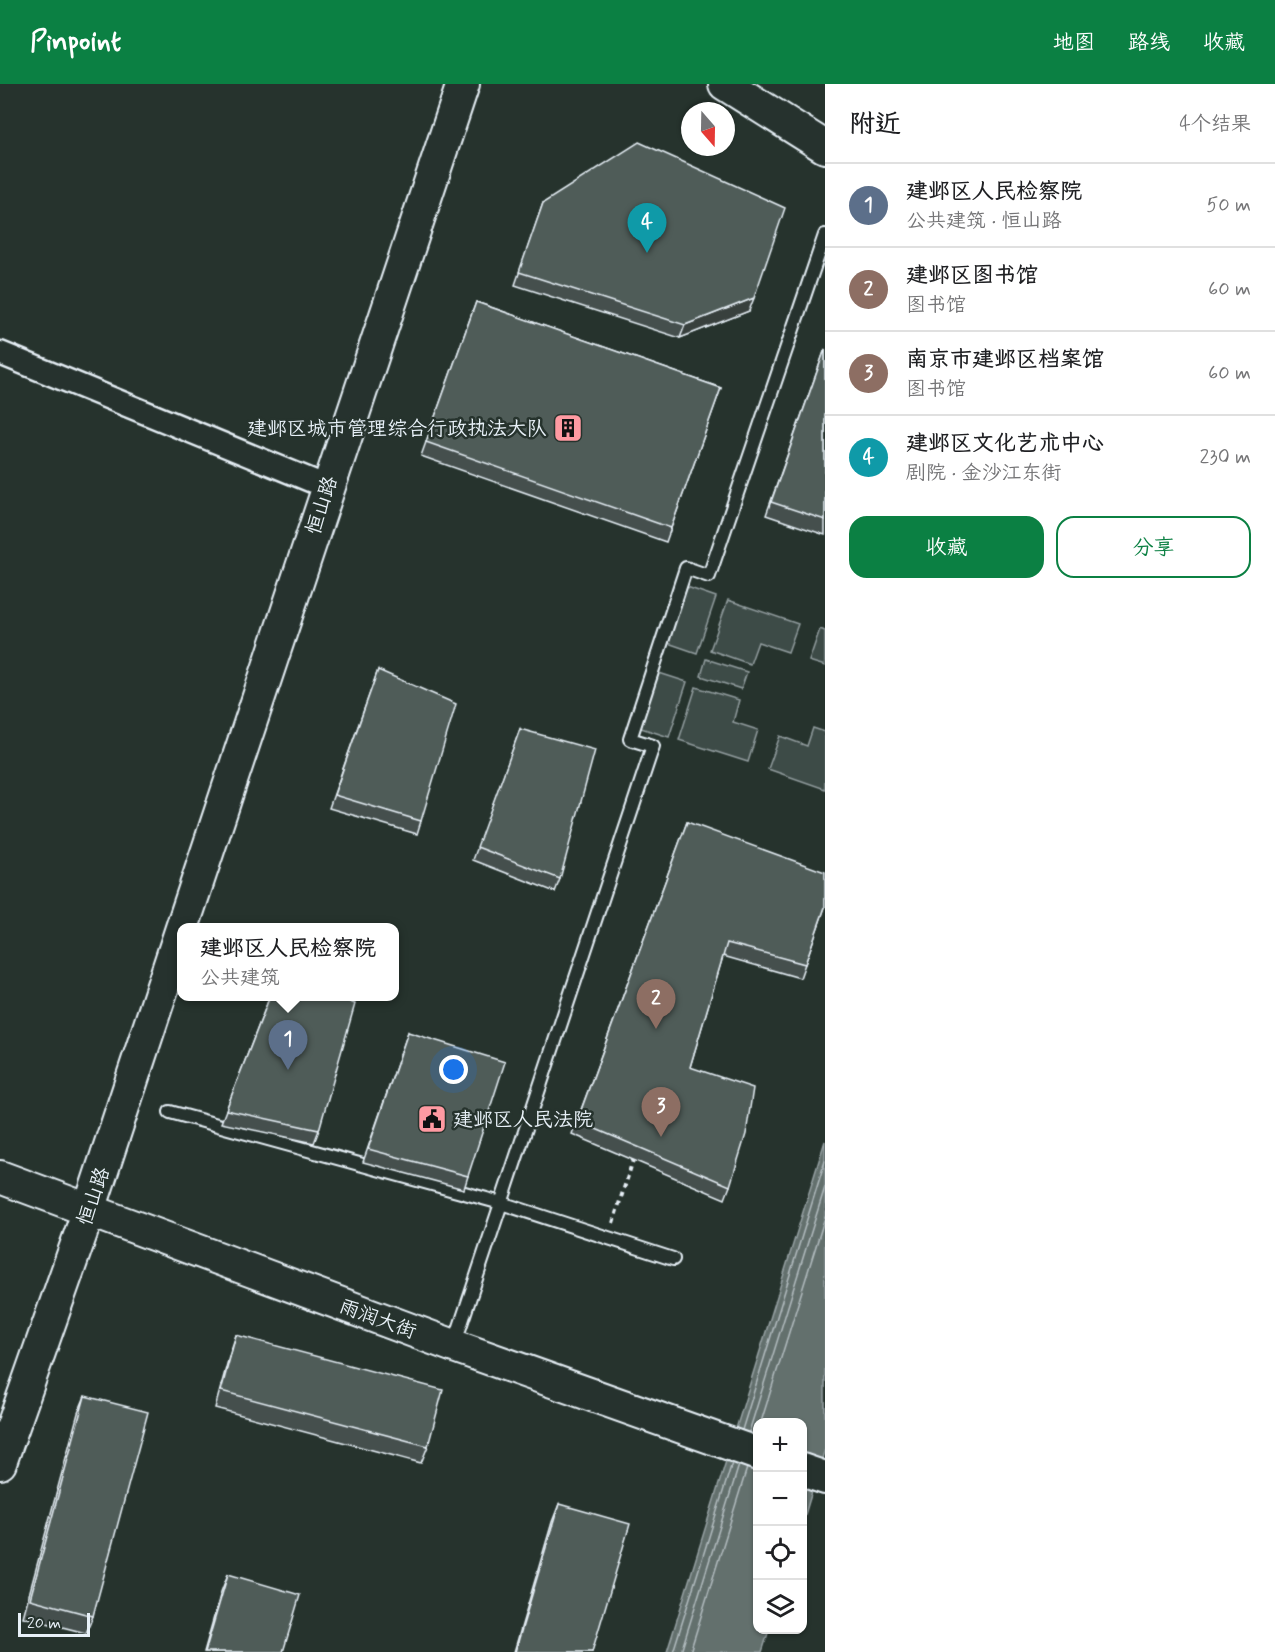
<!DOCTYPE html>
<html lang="zh">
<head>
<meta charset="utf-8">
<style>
  :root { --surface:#fff; --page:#f6f6f6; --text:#202124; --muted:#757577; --line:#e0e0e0; --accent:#0b8043 }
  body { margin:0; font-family:Mynerve,"LXGW WenKai TC",sans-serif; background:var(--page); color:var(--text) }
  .controls { position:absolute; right:18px; bottom:18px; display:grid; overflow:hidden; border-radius:12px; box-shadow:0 2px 4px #0004 }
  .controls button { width:54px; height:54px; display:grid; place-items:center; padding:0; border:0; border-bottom:2px solid var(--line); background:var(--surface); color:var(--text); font:30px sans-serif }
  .compass { position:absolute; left:681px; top:18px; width:54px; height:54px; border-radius:50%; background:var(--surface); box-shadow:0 2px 4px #0004; rotate:160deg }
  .scale { position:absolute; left:18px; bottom:15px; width:72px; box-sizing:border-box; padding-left:6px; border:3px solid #e8f1f8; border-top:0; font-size:16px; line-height:21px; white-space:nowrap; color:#e8f1f8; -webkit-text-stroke:4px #26332d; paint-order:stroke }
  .you { position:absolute; left:454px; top:986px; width:21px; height:21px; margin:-15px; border:4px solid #fff; border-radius:50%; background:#1a73e8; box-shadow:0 0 0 9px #1a73e833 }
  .badge { display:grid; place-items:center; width:39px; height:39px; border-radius:50%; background:var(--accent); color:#fff; font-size:20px; font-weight:700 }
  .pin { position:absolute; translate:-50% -50px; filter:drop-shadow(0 2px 3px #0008) }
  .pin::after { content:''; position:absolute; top:32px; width:21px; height:18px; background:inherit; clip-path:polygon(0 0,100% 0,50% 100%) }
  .popup { position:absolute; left:177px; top:839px; width:222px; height:78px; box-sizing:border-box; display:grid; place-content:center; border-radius:12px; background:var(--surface); filter:drop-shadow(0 2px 4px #0005); font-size:20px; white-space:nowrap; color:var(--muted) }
  .popup b { font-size:22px; color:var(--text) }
  .popup::after { content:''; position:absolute; left:50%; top:100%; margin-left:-12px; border:12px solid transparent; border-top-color:var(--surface) }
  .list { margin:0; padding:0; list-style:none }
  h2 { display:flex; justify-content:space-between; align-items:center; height:78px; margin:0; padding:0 24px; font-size:26px }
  h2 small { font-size:20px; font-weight:400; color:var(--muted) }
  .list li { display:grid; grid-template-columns:39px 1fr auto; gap:18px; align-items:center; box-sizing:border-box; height:84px; padding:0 24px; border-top:2px solid var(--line) }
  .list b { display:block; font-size:22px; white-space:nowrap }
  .list p { margin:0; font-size:20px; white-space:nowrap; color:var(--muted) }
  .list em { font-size:20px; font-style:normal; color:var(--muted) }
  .actions { display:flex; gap:12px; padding:18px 24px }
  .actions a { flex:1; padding:14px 0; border:2px solid var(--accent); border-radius:18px; text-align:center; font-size:21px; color:var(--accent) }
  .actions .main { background:var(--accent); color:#fff }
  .icon { flex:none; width:33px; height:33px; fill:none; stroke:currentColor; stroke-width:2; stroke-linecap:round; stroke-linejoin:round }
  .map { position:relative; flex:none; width:825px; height:1568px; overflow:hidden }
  header { display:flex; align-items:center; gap:36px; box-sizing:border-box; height:84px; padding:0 30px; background:var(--accent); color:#fff }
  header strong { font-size:28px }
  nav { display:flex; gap:33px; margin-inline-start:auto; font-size:21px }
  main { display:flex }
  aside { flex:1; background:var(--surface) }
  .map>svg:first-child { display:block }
</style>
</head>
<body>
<header>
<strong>Pinpoint</strong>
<nav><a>地图</a><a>路线</a><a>收藏</a></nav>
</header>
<main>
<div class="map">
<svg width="825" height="1568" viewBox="0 0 825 1568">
  <rect width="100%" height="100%" fill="#26332d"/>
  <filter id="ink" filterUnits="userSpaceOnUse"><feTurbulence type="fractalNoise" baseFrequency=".0167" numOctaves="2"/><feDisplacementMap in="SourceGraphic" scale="12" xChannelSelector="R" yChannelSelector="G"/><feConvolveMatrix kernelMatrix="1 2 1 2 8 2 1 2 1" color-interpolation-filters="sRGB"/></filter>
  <g filter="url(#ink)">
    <!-- green -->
    <path fill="#3e4b47" stroke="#939ea0" stroke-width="1.5" d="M684,502L716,513L697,569L665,558Z
      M728,516L798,540L788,568L758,558L750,580L710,566Z
      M820,545L825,547V582L809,577Z
      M706,575L747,588L741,605L701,592Z
      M656,588L687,598L669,653L638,643Z
      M696,603L739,616L733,638L758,646L748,678L679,656Z
      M813,644L825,648V705L768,685L780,652L807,662Z"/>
    <!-- water -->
    <path fill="#636f6d" stroke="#98a3a5" stroke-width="1.5" d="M825,1057V1365L803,1437L802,1338H758V1546H769L762,1568H667Z"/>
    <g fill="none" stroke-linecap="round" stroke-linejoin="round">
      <!-- shore -->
      <path stroke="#b3bdc0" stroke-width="1.5" d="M761,1338L825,1133
        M742,1346L825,1077
        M749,1348L825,1103
        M673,1568L732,1379
        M681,1568L739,1381
        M690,1568L747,1384"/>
      <!-- lane casing -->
      <g stroke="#e8f1f8" stroke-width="16">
        <path id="lane" d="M170,1028L501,1119L673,1175
          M454,1261L653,662L630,655L686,484L709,492L825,151"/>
      </g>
      <!-- street casing -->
      <g stroke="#e8f1f8" stroke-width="27">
        <path id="street" d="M0,269L327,403"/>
      </g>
      <!-- secondary casing -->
      <g stroke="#e8f1f8" stroke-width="36">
        <path id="secondary" d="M725,0L825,63
          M182,844L463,0
          M0,1093L454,1262L758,1370
          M0,1379L89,1126L182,844
          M802,1386L825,1394"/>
      </g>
      <!-- path -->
      <path stroke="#e8f1f8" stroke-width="4" stroke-dasharray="4.5 4.5" stroke-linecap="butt" d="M613,1139L633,1076"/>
      <!-- lane -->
      <use href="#lane" stroke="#26332d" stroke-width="12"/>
      <!-- street -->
      <use href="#street" stroke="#26332d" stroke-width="22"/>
      <!-- secondary -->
      <use href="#secondary" stroke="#26332d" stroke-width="32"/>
    </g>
    <!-- wall -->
    <path fill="#454f4d" stroke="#e8f1f8" stroke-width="1.5" d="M543,119L749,227L680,254L515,201Z
      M476,218L721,304L666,458L421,372Z
      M825,265V451L766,431Z
      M378,586L421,737L417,750L329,724Z
      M520,645L560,795L555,808L473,776Z
      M687,738L825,823L800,894L723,872L690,983L730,1102L725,1115L572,1050Z
      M270,912L319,1046L314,1059L221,1039Z
      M408,948L468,1092L464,1105L363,1078Z
      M236,1251L428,1362L421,1379L215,1324L230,1269Z
      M85,1312L93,1532L86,1549L23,1533L78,1329Z
      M559,1420L592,1568H514L552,1438Z
      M228,1490L283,1568H204L221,1508Z"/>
    <!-- shaded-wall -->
    <path fill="#38403e" stroke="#e8f1f8" stroke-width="1.5" d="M754,214L749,227L680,254L685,241Z"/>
    <!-- building -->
    <path fill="#505c59" stroke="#e8f1f8" stroke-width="1.5" d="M639,58L785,124L754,214L685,241L519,188L543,119Z
      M476,218L721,304L671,444L426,358Z
      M825,265V436L771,418Z
      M378,586L456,620L421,737L334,711Z
      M520,645L595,666L560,795L477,763Z
      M687,738L825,788V823L805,880L727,859L690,983L753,1004L746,1050L730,1102L577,1037Z
      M270,912H336L355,920L319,1046L226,1026Z
      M408,948L505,978L468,1092L368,1065Z
      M236,1251L443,1306L428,1362L221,1307Z
      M85,1312L148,1328L93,1532L30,1515Z
      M559,1420L630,1440L592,1568H515Z
      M228,1490L300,1511L283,1568H205Z"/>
  </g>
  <!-- icons -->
  <defs>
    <g id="building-square" transform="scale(1.5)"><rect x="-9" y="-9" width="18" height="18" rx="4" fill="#ff9aa2" stroke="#26332d"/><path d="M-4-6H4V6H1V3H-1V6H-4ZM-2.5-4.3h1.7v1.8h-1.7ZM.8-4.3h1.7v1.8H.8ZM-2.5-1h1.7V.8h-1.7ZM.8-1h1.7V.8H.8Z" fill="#111"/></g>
    <g id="civic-square" transform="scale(1.5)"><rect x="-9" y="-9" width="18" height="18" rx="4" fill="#ff9aa2" stroke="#26332d"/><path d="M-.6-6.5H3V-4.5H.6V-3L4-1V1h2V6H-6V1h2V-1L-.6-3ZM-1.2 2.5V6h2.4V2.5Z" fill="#111"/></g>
  </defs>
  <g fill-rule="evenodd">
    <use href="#building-square" x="568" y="344"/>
    <use href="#civic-square" x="432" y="1035"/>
  </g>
  <g text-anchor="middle" stroke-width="5" stroke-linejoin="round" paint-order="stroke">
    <!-- poi labels -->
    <g font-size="20" fill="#e8f1f8" stroke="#26332d" text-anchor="end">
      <text x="547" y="351">建邺区城市管理综合行政执法大队</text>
      <text x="453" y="1042" text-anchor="start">建邺区人民法院</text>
    </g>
    <!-- street labels -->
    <g font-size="20" fill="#e8f1f8" stroke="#26332d">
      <text transform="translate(321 421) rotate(-72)" y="7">恒山路</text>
      <text transform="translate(93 1112) rotate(-71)" y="7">恒山路</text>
      <text transform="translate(378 1234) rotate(20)" y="7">雨润大街</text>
    </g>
  </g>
</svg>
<div class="controls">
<button>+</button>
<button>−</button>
<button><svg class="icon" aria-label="locate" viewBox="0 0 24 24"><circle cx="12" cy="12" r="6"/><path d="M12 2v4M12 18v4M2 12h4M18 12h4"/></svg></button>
<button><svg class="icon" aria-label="layers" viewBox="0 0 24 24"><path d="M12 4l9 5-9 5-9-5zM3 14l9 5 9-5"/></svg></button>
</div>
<svg class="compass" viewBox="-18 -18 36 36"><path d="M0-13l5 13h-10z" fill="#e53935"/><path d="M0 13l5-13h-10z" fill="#757577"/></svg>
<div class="scale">20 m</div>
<div class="you"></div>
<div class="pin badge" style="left:288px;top:986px;background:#5c6f8a">1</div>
<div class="popup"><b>建邺区人民检察院</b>公共建筑</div>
<div class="pin badge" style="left:656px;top:945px;background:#8d6e63">2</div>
<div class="pin badge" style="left:661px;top:1053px;background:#8d6e63">3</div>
<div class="pin badge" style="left:647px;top:169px;background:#0f9aa8">4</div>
</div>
<aside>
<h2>附近<small>4个结果</small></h2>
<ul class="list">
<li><span class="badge" style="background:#5c6f8a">1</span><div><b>建邺区人民检察院</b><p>公共建筑 · 恒山路</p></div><em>50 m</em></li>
<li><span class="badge" style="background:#8d6e63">2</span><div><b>建邺区图书馆</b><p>图书馆</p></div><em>60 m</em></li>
<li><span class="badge" style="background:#8d6e63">3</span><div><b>南京市建邺区档案馆</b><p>图书馆</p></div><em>60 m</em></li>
<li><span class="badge" style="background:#0f9aa8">4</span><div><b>建邺区文化艺术中心</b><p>剧院 · 金沙江东街</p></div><em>230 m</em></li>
</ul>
<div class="actions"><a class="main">收藏</a><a>分享</a></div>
</aside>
</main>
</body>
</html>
